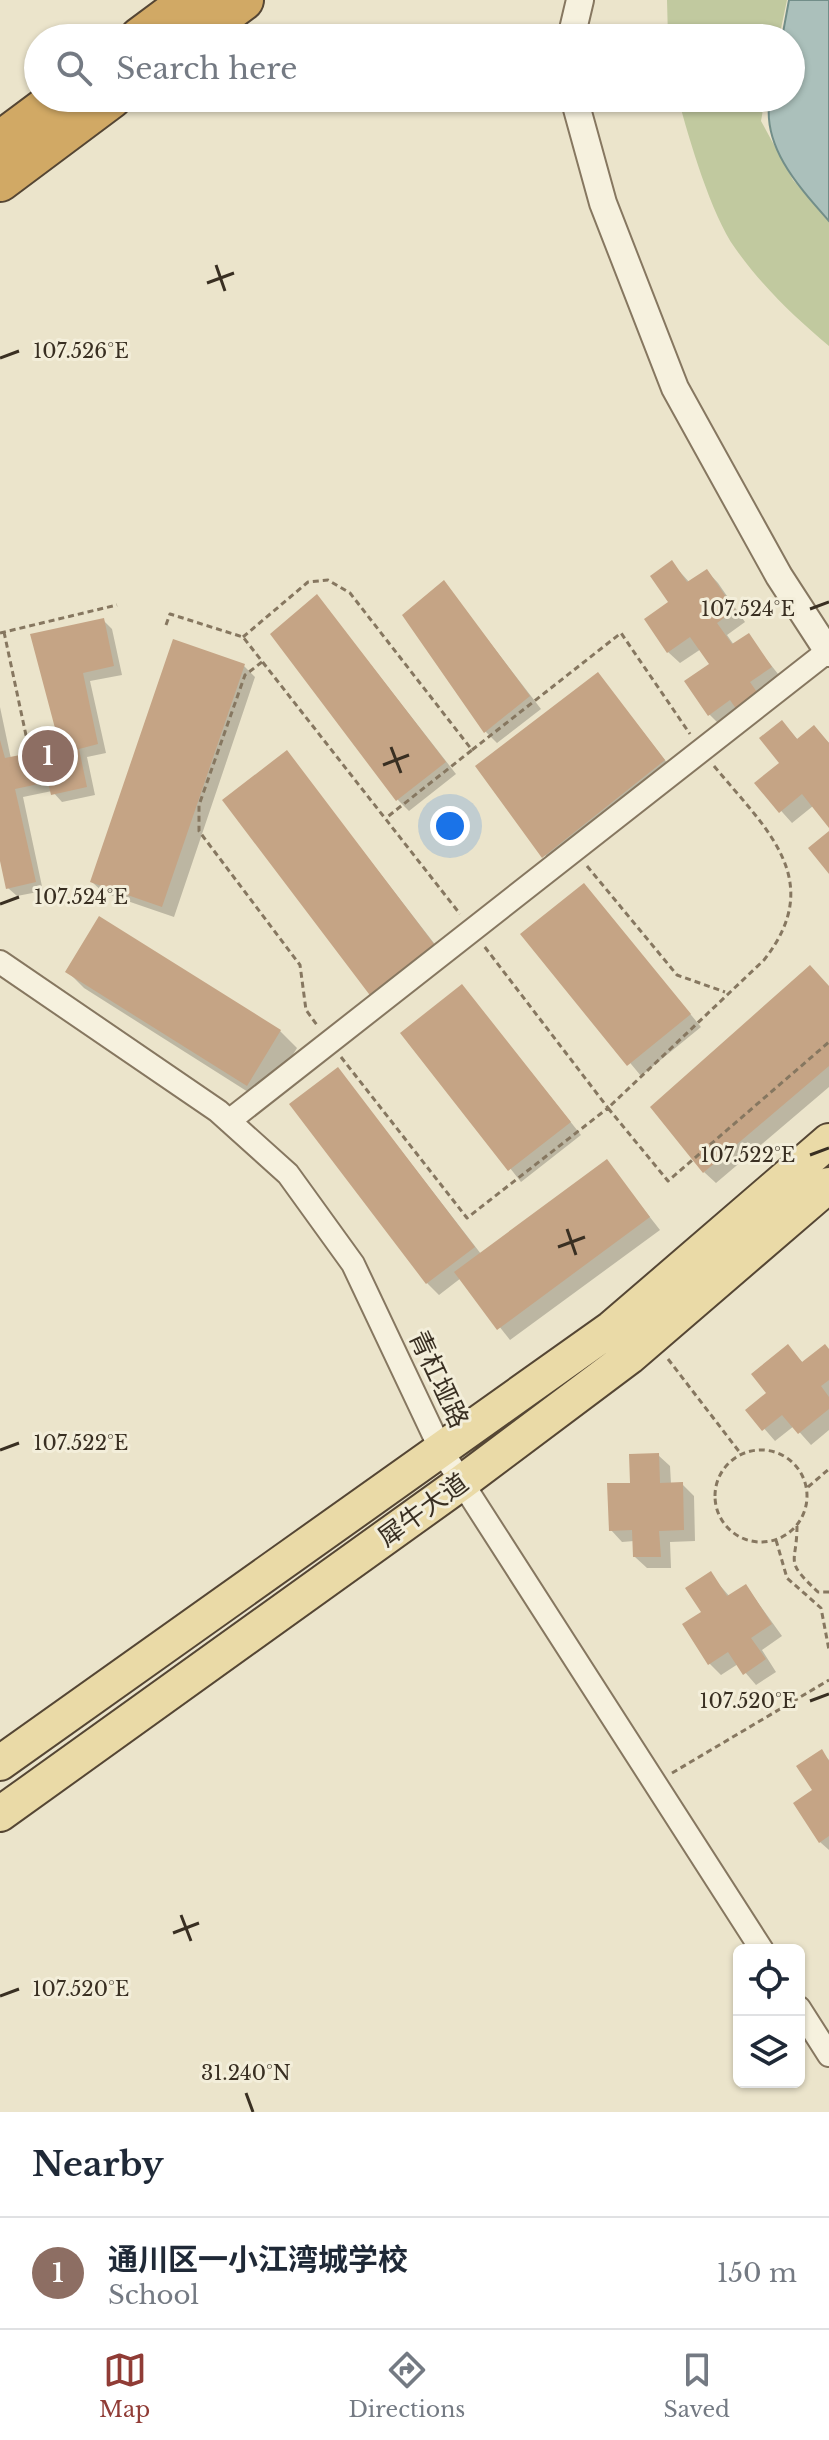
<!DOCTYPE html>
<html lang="en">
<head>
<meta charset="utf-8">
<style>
  :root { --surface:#fff; --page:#f6f6f7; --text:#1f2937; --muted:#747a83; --line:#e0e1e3; --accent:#903c36 }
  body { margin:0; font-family:"Libre Baskerville","Noto Sans SC",serif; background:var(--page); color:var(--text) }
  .controls { position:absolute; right:24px; bottom:24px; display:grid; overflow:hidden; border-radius:12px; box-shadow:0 2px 6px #0004 }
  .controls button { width:72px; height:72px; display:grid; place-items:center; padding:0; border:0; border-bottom:2px solid var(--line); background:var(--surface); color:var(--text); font:40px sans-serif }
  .you { position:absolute; left:450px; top:826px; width:28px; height:28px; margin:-20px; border:6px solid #fff; border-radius:50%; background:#1a73e8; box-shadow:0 0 0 12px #1a73e833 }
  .badge { display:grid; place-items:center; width:52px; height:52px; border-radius:50%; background:var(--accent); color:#fff; font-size:26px; font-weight:700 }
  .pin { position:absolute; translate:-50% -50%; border:4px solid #fff; box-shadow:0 2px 8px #0006 }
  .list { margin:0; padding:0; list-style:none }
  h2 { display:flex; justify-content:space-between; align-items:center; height:104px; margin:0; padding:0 32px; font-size:34px }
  h2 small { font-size:26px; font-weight:400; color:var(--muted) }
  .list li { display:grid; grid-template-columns:52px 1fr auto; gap:24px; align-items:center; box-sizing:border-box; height:112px; padding:0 32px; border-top:2px solid var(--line) }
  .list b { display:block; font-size:30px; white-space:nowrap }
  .list p { margin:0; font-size:26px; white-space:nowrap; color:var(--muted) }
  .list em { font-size:26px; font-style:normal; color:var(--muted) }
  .icon { flex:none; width:44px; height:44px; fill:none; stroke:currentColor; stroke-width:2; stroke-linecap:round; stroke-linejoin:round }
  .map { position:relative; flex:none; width:829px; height:2112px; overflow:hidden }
  .search { position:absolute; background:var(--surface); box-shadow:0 2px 6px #0004; left:24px; right:24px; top:24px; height:88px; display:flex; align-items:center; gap:20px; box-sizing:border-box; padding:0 28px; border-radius:44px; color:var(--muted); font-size:30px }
  .sheet { height:216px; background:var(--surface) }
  nav { display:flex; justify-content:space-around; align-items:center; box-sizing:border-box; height:112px; border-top:2px solid var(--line); background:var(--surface); font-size:22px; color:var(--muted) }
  nav a { display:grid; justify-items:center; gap:4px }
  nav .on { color:var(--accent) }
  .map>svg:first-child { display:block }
</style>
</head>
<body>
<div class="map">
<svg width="829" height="2112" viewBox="0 0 829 2112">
  <rect width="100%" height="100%" fill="#ebe4cb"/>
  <!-- green -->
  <path fill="#c1c99f" d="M667,0H787L779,38H668Z
    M678,98H765L761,121L793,180L829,221V346C794,317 761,285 735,248C711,214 689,139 678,98Z"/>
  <!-- water -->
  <path fill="#abc0bb" stroke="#728e89" stroke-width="2" d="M789,0H829V221C799,187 761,146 770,98H791V38H782Z"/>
  <!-- shadow -->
  <path fill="#0003" d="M672,563L690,583L707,571L718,583L745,622L727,635L734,645L748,636L782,679L760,694L771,710L752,723L721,726L709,714L711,664L701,649L680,663L668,652Z
    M444,583L541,709L497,743L485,731Z
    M317,596L456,774L409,811L398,800Z
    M103,620L112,629L122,675L90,681L106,753L87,757L95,795L62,802L52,791L23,797L43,891L17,896L8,888L0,851V707L11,759L62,748L33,635Z
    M244,666L255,677L174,917L104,893L92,882Z
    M598,674L675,773L555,868L478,766Z
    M782,722L798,740L814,727L829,743V825L813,806L792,823L757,784L782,764Z
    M287,753L447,960L385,1008Z
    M584,885L701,1027L641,1076L523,934Z
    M67,971L280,1031L297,1048L264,1102L84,988Z
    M462,986L581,1135L521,1182L403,1033Z
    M829,987V1087L716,1183L704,1172Z
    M338,1069L481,1254L606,1161L660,1230L510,1340L461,1278L439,1295L427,1283Z
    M788,1347L804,1364L829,1351V1430L811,1445L794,1426L775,1441L748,1410L769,1393Z
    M658,1455L670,1466L671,1484H682L694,1496L695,1541L670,1542L671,1568H647L635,1557L634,1541L622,1542L611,1530L632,1485Z
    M710,1574L730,1597L746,1586L782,1636L762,1650L776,1672L756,1685L738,1664L721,1675L709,1663L704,1613Z
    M821,1752L829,1760V1850L820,1842L815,1791Z"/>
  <!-- building -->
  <path fill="#c5a485" d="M672,560L687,582L707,569L735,610L717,623L732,644L749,633L772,667L750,682L761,698L739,713L730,700L708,716L684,681L709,664L690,637L667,653L644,619L668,602L650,576Z
    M444,580L530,696L484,733L402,615Z
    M317,594L446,762L396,801L270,634Z
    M104,618L114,666L83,673L98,744L79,749L87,787L51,795L48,782L15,789L36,882L6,889L0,861V740L5,758L60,747L30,634Z
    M173,639L245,664L162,907L90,882Z
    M598,672L665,760L542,858L475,766Z
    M782,720L797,739L814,725L829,743V828L802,794L779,813L754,783L779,763L759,738Z
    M287,750L437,948L372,998L222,800Z
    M829,831V874L808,848Z
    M584,883L691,1014L627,1066L520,934Z
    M99,916L281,1030L247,1086L65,972Z
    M810,965L829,986V1066L703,1173L650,1107Z
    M462,984L571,1122L508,1171L400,1033Z
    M338,1067L475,1247L426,1284L289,1104Z
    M607,1159L650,1217L497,1330L454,1272Z
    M788,1344L802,1362L825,1344L829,1349V1380L821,1386L829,1397V1409L798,1434L782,1415L762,1431L745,1410L766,1393L751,1374Z
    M659,1453L660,1483L683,1482L684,1530L659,1531L661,1557H633L632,1530L609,1531L607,1483H630L629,1454Z
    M711,1571L727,1596L746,1584L772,1624L751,1638L766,1659L743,1675L728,1652L708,1665L682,1624L701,1612L685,1588Z
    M822,1749L829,1761V1836L819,1843L793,1803L812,1790L796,1766Z"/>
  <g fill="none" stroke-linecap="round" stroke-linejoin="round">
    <!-- minor casing -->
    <g stroke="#867760" stroke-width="26">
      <path id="minor" d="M0,962L218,1111L288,1174L353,1264L441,1450L762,1950
        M229,1121L828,651
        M799,2008L829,2055"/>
    </g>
    <!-- tertiary casing -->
    <g stroke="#867760" stroke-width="30">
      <path id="tertiary" d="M571,38L580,0
        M574,98L603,203L675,388L779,576L829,653"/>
    </g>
    <!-- primary casing -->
    <g stroke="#554634" stroke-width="38">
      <path id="primary" d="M0,1763L612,1328L829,1141
        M0,1814L461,1483L629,1357L829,1185"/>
    </g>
    <!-- motorway casing -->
    <g stroke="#554634" stroke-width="44">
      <path id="motorway" d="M140,38L191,0
        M192,38L243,0
        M0,142L59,98
        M0,181L111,98"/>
    </g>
    <!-- path -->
    <path stroke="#867760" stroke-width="3" stroke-dasharray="6 4" stroke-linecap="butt" d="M166,625L170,614L243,637L460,914
      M4,632L27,740
      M0,633L117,605
      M243,637L308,582L328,580L350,593L472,750L386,818
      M262,662L245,675L199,805V831L300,965L306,1010L317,1025
      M472,750L621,633L690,734
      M714,766C766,829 827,880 764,960L608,1108L668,1181L829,1042
      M587,866L677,975L725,992
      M341,1057L467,1218L608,1108L484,946
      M668,1359L741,1454
      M715 1496a46 46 0 1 1 92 0a46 46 0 1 1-92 0Z
      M808,1487L829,1469
      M797,1526C797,1565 783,1559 818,1592H829
      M776,1540L787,1578L821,1608L829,1650
      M672,1773L829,1680"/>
    <!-- minor -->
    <use href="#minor" stroke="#f6f1de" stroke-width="22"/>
    <!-- tertiary -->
    <use href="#tertiary" stroke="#f6f1de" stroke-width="26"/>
    <!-- primary -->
    <use href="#primary" stroke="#eadaa7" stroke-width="34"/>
    <!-- motorway -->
    <use href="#motorway" stroke="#d1a965" stroke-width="40"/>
  </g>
  <!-- ticks -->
  <path fill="none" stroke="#392f22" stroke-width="3" d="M216,265L225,291M207,283L234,273M0,358L19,351M810,609L829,602M391,747L401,773M383,765L409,755M0,904L19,897M810,1155L829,1148M567,1229L576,1255M558,1247L585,1237M0,1450L19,1443M810,1701L829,1694M181,1915L191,1941M173,1933L199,1923M0,1996L19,1989M246,2093L253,2112"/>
  <g text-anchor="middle" stroke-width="6" stroke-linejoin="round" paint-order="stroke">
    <!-- street labels -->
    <g font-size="26" fill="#392f22" stroke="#f3eeda">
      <text transform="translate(439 1379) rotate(65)" y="9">青杠垭路</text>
      <text transform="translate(423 1510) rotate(-36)" y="9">犀牛大道</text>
    </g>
  </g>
  <g font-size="20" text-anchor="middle" fill="#392f22" stroke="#f3eeda" stroke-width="6" stroke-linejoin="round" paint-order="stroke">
    <text x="81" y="358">107.526°E</text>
    <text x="748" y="616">107.524°E</text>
    <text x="81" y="904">107.524°E</text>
    <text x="748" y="1162">107.522°E</text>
    <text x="81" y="1450">107.522°E</text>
    <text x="748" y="1708">107.520°E</text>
    <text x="81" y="1996">107.520°E</text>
    <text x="246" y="2080">31.240°N</text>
  </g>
</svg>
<div class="controls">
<button><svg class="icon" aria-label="locate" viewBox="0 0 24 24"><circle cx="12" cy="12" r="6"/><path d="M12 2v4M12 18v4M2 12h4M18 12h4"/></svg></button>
<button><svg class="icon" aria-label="layers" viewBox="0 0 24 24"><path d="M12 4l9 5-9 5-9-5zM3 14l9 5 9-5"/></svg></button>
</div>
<div class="you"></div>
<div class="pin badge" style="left:48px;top:756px;background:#8d6e63">1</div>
<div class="search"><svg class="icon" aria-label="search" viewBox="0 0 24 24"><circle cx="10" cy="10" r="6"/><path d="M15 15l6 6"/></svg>Search here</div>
</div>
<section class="sheet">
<h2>Nearby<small></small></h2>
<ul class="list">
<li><span class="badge" style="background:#8d6e63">1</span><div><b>通川区一小江湾城学校</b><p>School</p></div><em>150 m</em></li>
</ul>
</section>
<nav>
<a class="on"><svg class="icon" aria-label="map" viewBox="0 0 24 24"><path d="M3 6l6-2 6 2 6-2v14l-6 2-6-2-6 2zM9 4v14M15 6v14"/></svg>Map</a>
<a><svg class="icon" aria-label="directions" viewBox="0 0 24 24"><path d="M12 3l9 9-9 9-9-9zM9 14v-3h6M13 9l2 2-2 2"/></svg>Directions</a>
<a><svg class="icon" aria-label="saved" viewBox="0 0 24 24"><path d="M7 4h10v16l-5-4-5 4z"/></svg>Saved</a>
</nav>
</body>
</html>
